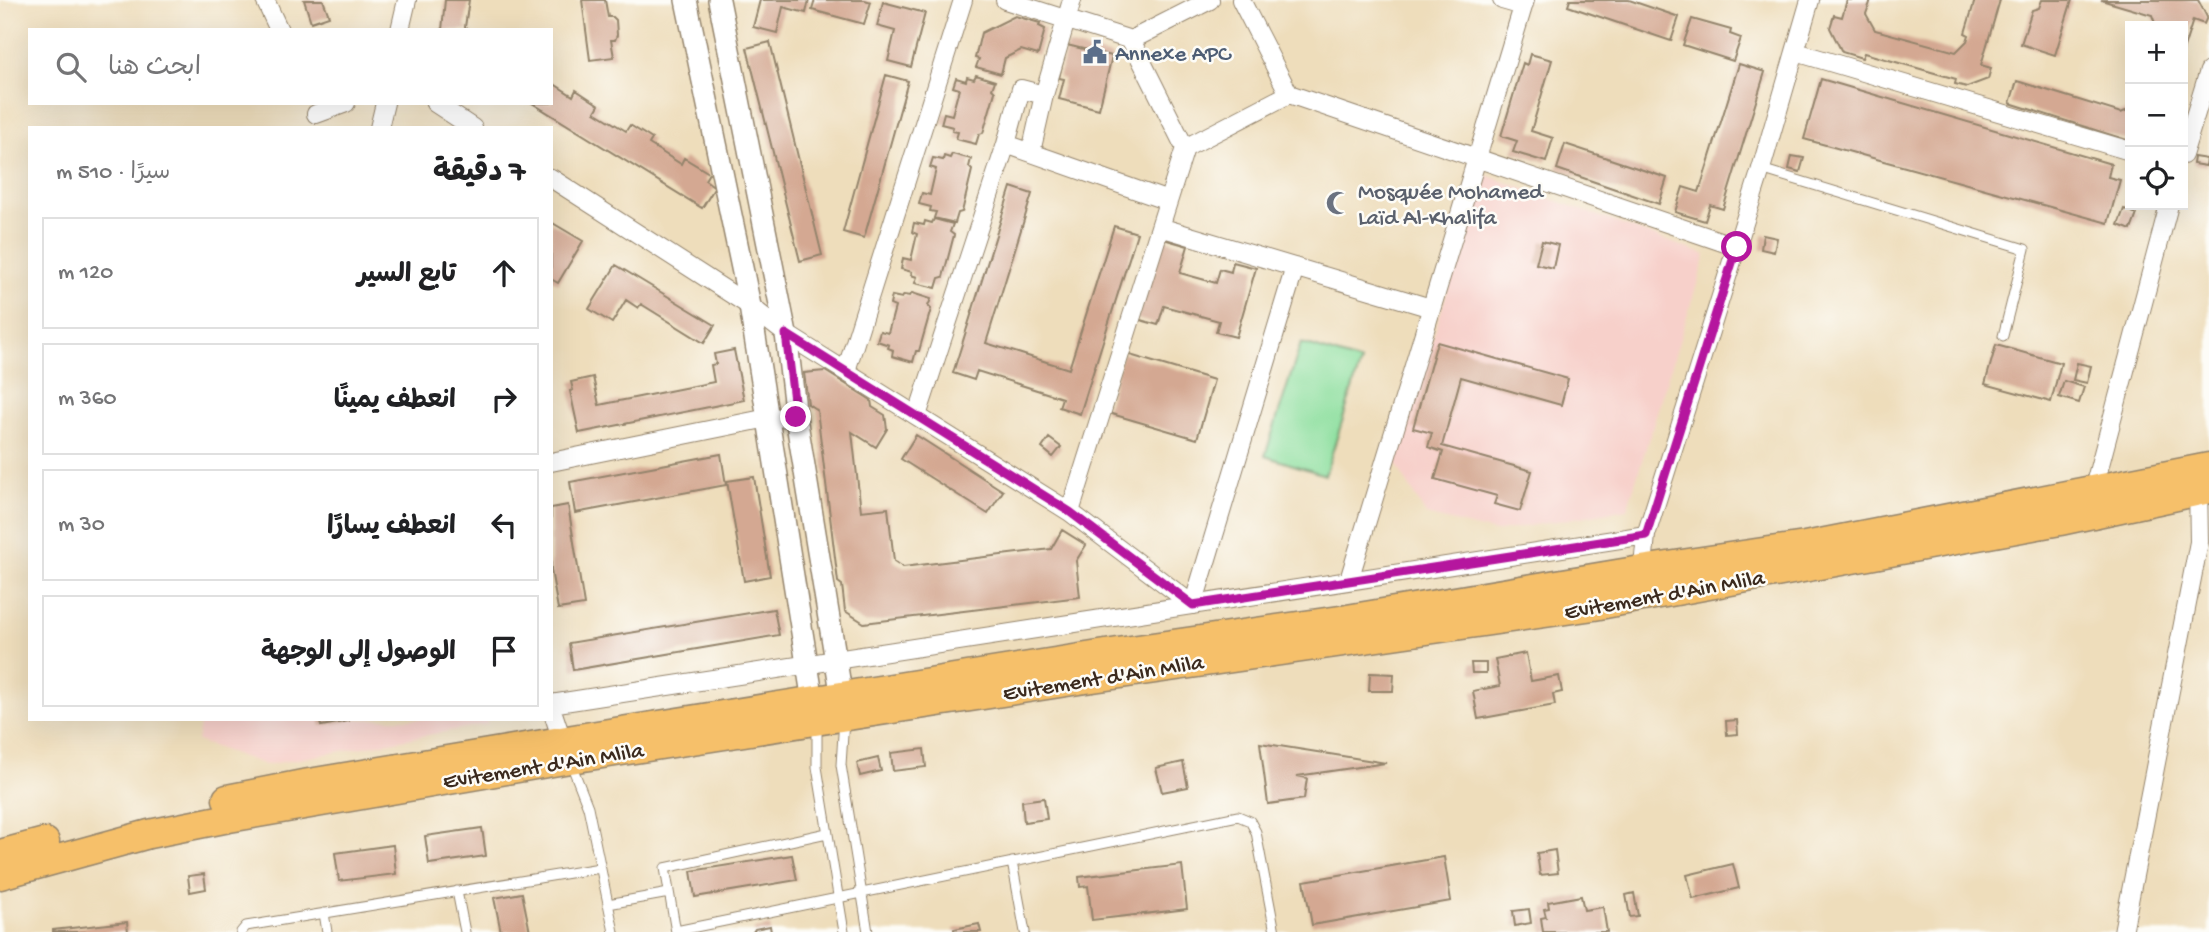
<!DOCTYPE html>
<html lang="ar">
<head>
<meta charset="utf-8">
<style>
  :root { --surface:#fff; --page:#f6f6f6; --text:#202124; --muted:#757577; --line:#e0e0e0 }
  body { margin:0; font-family:"Gochi Hand","Playpen Sans Arabic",sans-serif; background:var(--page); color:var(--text); direction:rtl }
  .controls { position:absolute; right:21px; top:21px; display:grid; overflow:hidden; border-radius:0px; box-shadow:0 7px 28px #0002 }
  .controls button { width:63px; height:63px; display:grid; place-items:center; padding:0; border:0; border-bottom:2px solid var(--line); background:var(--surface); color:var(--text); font:35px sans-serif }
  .stop { position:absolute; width:21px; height:21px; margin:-16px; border:5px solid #b5179e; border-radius:50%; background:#fff }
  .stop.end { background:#b5179e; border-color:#fff; box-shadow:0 2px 7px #0008 }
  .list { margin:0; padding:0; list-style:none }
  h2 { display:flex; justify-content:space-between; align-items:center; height:91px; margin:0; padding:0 28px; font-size:30px }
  h2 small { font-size:23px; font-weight:400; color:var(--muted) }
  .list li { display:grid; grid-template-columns:46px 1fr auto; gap:21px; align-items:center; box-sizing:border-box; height:112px; margin:0 14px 14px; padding:0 14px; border:2px solid var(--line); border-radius:0px }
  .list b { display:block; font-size:26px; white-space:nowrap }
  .list em { font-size:23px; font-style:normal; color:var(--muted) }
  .icon { flex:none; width:38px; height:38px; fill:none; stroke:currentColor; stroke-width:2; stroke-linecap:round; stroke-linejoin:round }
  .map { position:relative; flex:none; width:2209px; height:932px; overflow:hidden; direction:ltr }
  .search { position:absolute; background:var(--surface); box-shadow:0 7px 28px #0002; left:28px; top:28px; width:525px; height:77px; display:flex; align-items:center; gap:18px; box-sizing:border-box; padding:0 24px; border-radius:0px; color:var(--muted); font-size:26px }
  .panel { position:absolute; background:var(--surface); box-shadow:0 7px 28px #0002; left:28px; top:126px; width:525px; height:595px; border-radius:0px; direction:rtl }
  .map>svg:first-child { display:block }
</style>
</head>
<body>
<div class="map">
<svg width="2209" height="932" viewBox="0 0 2209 932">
  <rect width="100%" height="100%" fill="#fdfcf7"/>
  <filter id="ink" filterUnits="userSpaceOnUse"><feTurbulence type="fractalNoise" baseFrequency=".0143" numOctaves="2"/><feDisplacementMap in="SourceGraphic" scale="14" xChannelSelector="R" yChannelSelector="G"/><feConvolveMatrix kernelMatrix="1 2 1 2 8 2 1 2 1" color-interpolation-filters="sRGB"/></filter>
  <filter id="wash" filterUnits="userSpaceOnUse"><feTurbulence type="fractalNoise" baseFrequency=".00686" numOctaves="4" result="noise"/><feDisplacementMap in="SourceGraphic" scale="28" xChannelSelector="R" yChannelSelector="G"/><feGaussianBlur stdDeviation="1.57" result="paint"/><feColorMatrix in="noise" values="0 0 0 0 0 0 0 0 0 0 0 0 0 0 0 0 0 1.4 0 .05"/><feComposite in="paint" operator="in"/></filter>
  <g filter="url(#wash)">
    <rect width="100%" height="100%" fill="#edb"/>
    <!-- built -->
    <path fill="#f7d0ca" d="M1483,174L1706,255L1627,509L1494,532L1426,515L1395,462Z
      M201,719H486L488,724L266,765L197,741Z"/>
    <!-- pitch -->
    <path fill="#8ddf9f" stroke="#64845e" stroke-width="2" d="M1301,343L1361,362L1325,475L1265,456Z"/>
    <g id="blocks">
      <!-- building -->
      <path fill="#d4a892" d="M304,0H323L329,16L311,22Z
        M445,0H469L465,27L470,30H442Z
        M582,0H605L608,17H613L616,20L617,35L615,40H611L614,57L590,60Z
        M760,0H809L806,13L783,7L777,33L753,27Z
        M815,0H865L871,2L864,24L812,10Z
        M1570,0H1629L1679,17L1671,41L1568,6Z
        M1847,0H1871L1866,14L1875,30L1956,52L1967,41L1969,35L1965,33L1975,0H2000L1981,65L1991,68L1988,79L1967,87L1955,84L1956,79L1864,53L1862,58L1842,52L1830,28L1834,15L1842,17Z
        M2042,0H2072L2055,55L2021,44L2032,10L2039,8Z
        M2101,0H2198L2207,17L2204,24L2193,20L2183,51V26H2156L2152,15Z
        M883,2L925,13L911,67L888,61L895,31L877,26Z
        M1015,16L1040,23L1039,26L1045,29L1038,55L1021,50L1005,58L1001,74L976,67L979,59L975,58L981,33Z
        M1692,19L1731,30L1730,34L1741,38L1733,61L1683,45Z
        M770,42L822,255L800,261L747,48Z
        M1067,45L1112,56L1099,109L1059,99L1064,79L1059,78Z
        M1530,54L1552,60L1531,131L1553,138L1546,162L1513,152L1517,141L1501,136L1523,63L1527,65Z
        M1739,64L1765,72L1723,209L1710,205L1705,221L1675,212L1683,187L1699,192Z
        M886,75L908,81L864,238L843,232Z
        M976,75L995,81L992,89L995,92L983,133L979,134L976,144L956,139L958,132L952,131L953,127L941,124L944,113L952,115L959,89L953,87L956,78L966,81L967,77L974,79Z
        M1821,79L2111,164L2108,177L2120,180L2108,223L1804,139Z
        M2017,81L2121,113L2130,109V141L2010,103Z
        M551,82L573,96L576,90L599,105L595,112L626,131L630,125L652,139L649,144L681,164L684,158L709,173L705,180L715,187L702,208L532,103H551Z
        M1565,144L1667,178L1659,204L1557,169Z
        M952,154L971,159L969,167L972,170L962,212L958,213L955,223L934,218L936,212L930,211L931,207L919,204L922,193L930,195L936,169L930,167L933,158L943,160L944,156L950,158Z
        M1792,156L1804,158L1800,172L1789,169Z
        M2194,157L2207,159L2206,166L2193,164Z
        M1011,187L1032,194L986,343L1069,369L1114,226L1137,233L1080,414L1059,407L1062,398L977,371L974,380L953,373Z
        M2124,209L2137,214L2131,230L2118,225Z
        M934,219L953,224L950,232L954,235L943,277L939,278L936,288L915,283L917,277L911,275L912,272L901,269L903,258L911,260L917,234L912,232L914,223L924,225L925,221L932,223Z
        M551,222L583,241L558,283L551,279Z
        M1763,235L1777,238L1774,252L1761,249Z
        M1160,238L1188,246L1180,273L1216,283L1220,269L1231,272L1233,262L1256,268L1236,337L1216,332L1219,321L1164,306L1158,325L1137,319Z
        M1542,241L1558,245L1553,268L1536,264Z
        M616,265L715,325L704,343L641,304L638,308L626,300L612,323L589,309Z
        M912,293L931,299L928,306L931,309L919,351H916L913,362L892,356L893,350L888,348L889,345L877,341L880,331L888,333L895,307L890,305L892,296L902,298L904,295L910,296Z
        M1437,342L1568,379L1561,405L1461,377L1442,446L1532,471L1520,511L1494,504L1497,496L1435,479L1443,452L1428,447L1432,433L1413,428Z
        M1996,345L2061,363L2051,402L1985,384Z
        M734,350L744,400L579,433L570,391L573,390L571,382L593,377L599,405L714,382L711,365L716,364L714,354Z
        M1123,353L1214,380L1197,439L1105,412Z
        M2077,363L2091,366L2087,383L2073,380Z
        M825,371L871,400L872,407L885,415L887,429L876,447L852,432L861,511L888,508L894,561L903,567L1051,549L1062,530L1086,545L1076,561L1080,597L864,623L845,611L842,585L838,582L817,410L808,404L804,373Z
        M2064,381L2084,387L2079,403L2059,397Z
        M916,435L1003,491L988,514L901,459Z
        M1049,438L1061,447L1053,457L1042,448Z
        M721,454L726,485L575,513L570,482Z
        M754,477L770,576L744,581L727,481Z
        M568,505L584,605L558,609L551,570V508Z
        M774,609L779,635L573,670L569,643Z
        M1526,653L1531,681L1559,676L1562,692L1553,694L1555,705L1478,719L1473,691L1500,686L1495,659Z
        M1471,663H1486V673H1472Z
        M1370,673L1394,674L1393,691H1369Z
        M319,719H349V721L321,726Z
        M1737,720L1738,734L1727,735L1726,721Z
        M1260,743L1386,763L1297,776L1307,778L1304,799L1268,804Z
        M924,749L926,767L893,771L891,753Z
        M878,758L881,771L860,776L857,763Z
        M1183,762L1188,787L1162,792L1156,768Z
        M1044,798L1047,819L1024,822L1022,801Z
        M482,828L486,856L429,864L425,836Z
        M393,845L396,874L339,881L335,853Z
        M1555,850L1558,873L1540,875L1537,853Z
        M792,855L797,880L695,897L691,871Z
        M1444,857L1451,901L1312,925L1304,881Z
        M1733,864L1739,888L1693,899L1687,875Z
        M1182,865L1187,909L1092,920L1088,886L1080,887L1079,877Z
        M204,874L206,889L190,892L188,876Z
        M522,893L530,932H501L494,898Z
        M1634,893L1638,916L1630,917L1626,895Z
        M1581,896L1584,910L1603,907L1607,932H1543L1541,918L1546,917L1544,909L1549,908L1548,902Z
        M1529,909L1531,923L1515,926L1513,911Z
        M127,922L128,932H53V930Z
        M979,924L981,932H954V929Z
        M770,926L771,932H753L755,929Z"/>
    </g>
  </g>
  <g filter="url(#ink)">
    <use href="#blocks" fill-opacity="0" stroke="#94846c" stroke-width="2"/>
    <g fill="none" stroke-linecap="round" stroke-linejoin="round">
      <!-- service casing -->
      <g stroke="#94846c" stroke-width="11">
        <path id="service" d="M1761,169L2025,249L2003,336
          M844,719L841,765L868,932
          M817,723V767L844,932
          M570,761L588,807L614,932
          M1012,862L1025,932
          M457,891L465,932
          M608,904L669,893
          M324,913L327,932
          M676,931L1238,816L1250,821L1256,832L1275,932
          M241,932L246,926L600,868
          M676,932L665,868L827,833"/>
      </g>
      <!-- minor casing -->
      <g stroke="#94846c" stroke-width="20">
        <path id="minor" d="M265,0L279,30
          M1005,0L1131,40
          M1210,0L1131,40L1185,148L1289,94L1241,0
          M1502,0L1523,6
          M400,30L407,0
          M1796,52L2130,151
          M1289,94L1737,247
          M1044,95L1072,0
          M435,103L473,128
          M316,114L346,103
          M379,128L385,103
          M1006,144L1021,89L1044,95L1031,152
          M2183,155L2209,71
          M551,178L750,306L786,334L1070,512L1193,605L1295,267
          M1160,227L1431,308
          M846,371L963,0
          M917,416L1006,144L1168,201
          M551,462L768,418L796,417
          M2093,491L2169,205
          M1070,512L1185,148
          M1642,577L1646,535L1761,169L1810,0
          M1349,580L1525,0
          M551,704L1646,535
          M551,707L565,749
          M2123,932L2199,542L2198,484"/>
      </g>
      <!-- tertiary casing -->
      <g stroke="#94846c" stroke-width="24">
        <path id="tertiary" d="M686,0L750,306L815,714
          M719,0L786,334L796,417L844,710"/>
      </g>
      <!-- trunk casing -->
      <g stroke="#94846c" stroke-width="31">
        <path id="trunk" d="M227,799L303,784L615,732L1131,650L1347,619L1641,570L1805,546L2209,467
          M0,854L45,842
          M0,875L149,834L229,818L570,759L1079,680L1594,606L2060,521L2209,489"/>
      </g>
      <!-- service -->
      <use href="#service" stroke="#fff" stroke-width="9"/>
      <!-- minor -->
      <use href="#minor" stroke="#fff" stroke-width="18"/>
      <!-- tertiary -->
      <use href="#tertiary" stroke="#fff" stroke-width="21"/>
      <!-- trunk -->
      <use href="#trunk" stroke="#f6c06b" stroke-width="28"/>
    </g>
  </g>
  <g fill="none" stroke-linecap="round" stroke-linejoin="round" filter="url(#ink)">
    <!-- route -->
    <path stroke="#b5179e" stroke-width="9" d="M796,417L786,334L1070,512L1193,605L1646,535L1737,247"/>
  </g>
  <!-- icons -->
  <defs>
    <g id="civic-bare" transform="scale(1.89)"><path d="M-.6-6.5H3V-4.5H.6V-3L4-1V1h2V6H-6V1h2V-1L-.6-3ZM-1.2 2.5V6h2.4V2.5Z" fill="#5c6f8a" stroke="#fdfcf7" stroke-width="2.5" paint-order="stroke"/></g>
    <g id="mosque-bare" transform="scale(1.89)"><path d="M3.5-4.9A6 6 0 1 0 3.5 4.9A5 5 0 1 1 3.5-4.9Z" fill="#6b7280" stroke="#fdfcf7" stroke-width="2.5" paint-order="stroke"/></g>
  </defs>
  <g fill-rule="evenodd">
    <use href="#civic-bare" x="1095" y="52"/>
    <use href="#mosque-bare" x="1338" y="203"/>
  </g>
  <g text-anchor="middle" stroke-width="5" stroke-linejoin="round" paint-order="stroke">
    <!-- service labels -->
    <g font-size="23" fill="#4e5e75" stroke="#fdfcf7" text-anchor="start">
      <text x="1115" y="60">Annexe APC</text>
    </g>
    <!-- worship labels -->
    <g font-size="23" fill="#5b616d" stroke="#fdfcf7" text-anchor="start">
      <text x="1358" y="198">Mosquée Mohamed<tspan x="1358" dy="26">Laïd Al-Khalifa</tspan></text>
    </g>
    <!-- street labels -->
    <g font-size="23" fill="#3b2a1e" stroke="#fdfcf7">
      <text transform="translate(1664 593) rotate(-10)" y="8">Evitement d'Ain Mlila</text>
      <text transform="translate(1103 676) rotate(-9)" y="8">Evitement d'Ain Mlila</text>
      <text transform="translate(543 764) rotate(-9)" y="8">Evitement d'Ain Mlila</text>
    </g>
  </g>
</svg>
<div class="controls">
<button>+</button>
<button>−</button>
<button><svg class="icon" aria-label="locate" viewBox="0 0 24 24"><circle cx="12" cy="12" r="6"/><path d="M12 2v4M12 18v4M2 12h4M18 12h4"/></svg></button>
</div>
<div class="stop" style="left:1737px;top:247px"></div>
<div class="stop end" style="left:796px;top:417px"></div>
<div class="search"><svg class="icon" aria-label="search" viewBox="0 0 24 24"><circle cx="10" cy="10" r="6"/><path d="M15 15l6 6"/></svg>ابحث هنا</div>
<section class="panel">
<h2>7 دقيقة<small>سيرًا · 510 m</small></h2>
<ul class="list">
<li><svg class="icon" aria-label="ahead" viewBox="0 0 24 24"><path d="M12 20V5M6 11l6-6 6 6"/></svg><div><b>تابع السير</b></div><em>120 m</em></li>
<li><svg class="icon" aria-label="right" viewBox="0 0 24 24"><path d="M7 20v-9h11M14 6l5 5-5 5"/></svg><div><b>انعطف يمينًا</b></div><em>360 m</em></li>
<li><svg class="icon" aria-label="left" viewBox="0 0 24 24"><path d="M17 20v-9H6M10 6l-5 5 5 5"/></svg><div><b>انعطف يسارًا</b></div><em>30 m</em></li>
<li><svg class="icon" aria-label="arrive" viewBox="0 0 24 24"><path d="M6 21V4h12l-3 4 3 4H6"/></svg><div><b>الوصول إلى الوجهة</b></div></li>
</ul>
</section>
</div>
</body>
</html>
